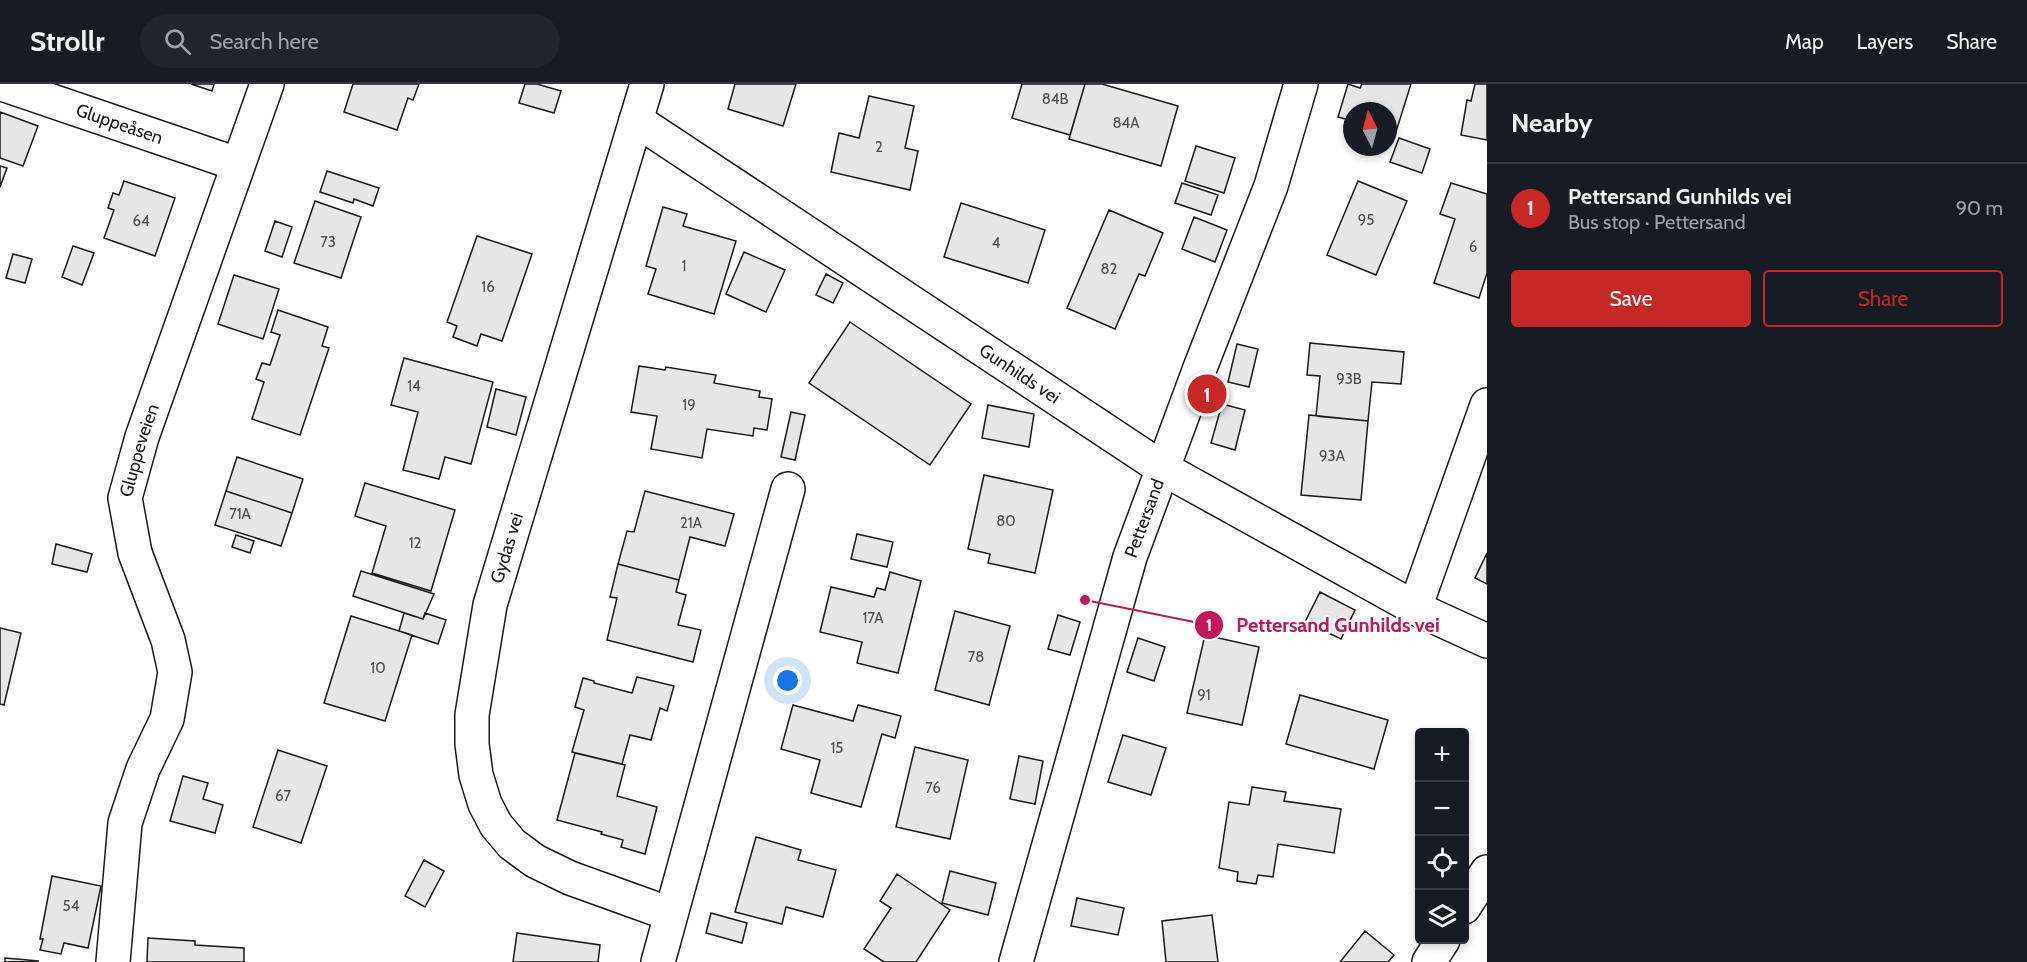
<!DOCTYPE html>
<html lang="en">
<head>
<meta charset="utf-8">
<style>
  :root { --surface:#171b24; --page:#20242c; --text:#f1f3f6; --muted:#9ea1a6; --line:#363941; --accent:#c62828 }
  body { margin:0; font-family:Cabin,sans-serif; background:var(--page); color:var(--text) }
  .controls { position:absolute; right:18px; bottom:18px; display:grid; overflow:hidden; border-radius:6px; box-shadow:0 3px 9px #0003 }
  .controls button { width:54px; height:54px; display:grid; place-items:center; padding:0; border:0; border-bottom:2px solid var(--line); background:var(--surface); color:var(--text); font:30px sans-serif }
  .compass { position:absolute; left:1343px; top:18px; width:54px; height:54px; border-radius:50%; background:var(--surface); box-shadow:0 3px 9px #0003; rotate:354deg }
  .you { position:absolute; left:788px; top:597px; width:21px; height:21px; margin:-15px; border:4px solid #fff; border-radius:50%; background:#1a73e8; box-shadow:0 0 0 9px #1a73e833 }
  .badge { display:grid; place-items:center; width:39px; height:39px; border-radius:50%; background:var(--accent); color:#fff; font-size:20px; font-weight:700 }
  .pin { position:absolute; translate:-50% -50%; border:3px solid #fff; box-shadow:0 2px 6px #0006 }
  .list { margin:0; padding:0; list-style:none }
  h2 { display:flex; justify-content:space-between; align-items:center; height:78px; margin:0; padding:0 24px; font-size:26px }
  h2 small { font-size:20px; font-weight:400; color:var(--muted) }
  .list li { display:grid; grid-template-columns:39px 1fr auto; gap:18px; align-items:center; box-sizing:border-box; height:90px; padding:0 24px; border-top:2px solid var(--line) }
  .list b { display:block; font-size:22px; white-space:nowrap }
  .list p { margin:0; font-size:20px; white-space:nowrap; color:var(--muted) }
  .list em { font-size:20px; font-style:normal; color:var(--muted) }
  .actions { display:flex; gap:12px; padding:18px 24px }
  .actions a { flex:1; padding:14px 0; border:2px solid var(--accent); border-radius:6px; text-align:center; font-size:21px; color:var(--accent) }
  .actions .main { background:var(--accent); color:#fff }
  .icon { flex:none; width:33px; height:33px; fill:none; stroke:currentColor; stroke-width:2; stroke-linecap:round; stroke-linejoin:round }
  .map { position:relative; flex:none; width:1487px; height:878px; overflow:hidden }
  header { display:flex; align-items:center; gap:36px; box-sizing:border-box; height:84px; padding:0 30px; background:var(--surface); border-bottom:2px solid var(--line) }
  header strong { font-size:28px }
  nav { display:flex; gap:33px; margin-inline-start:auto; font-size:21px }
  .search { width:420px; height:54px; background:var(--page); display:flex; align-items:center; gap:15px; box-sizing:border-box; padding:0 21px; border-radius:33px; color:var(--muted); font-size:22px }
  main { display:flex }
  aside { flex:1; background:var(--surface) }
  .map>svg:first-child { display:block }
</style>
</head>
<body>
<header>
<strong>Strollr</strong>
<div class="search"><svg class="icon" aria-label="search" viewBox="0 0 24 24"><circle cx="10" cy="10" r="6"/><path d="M15 15l6 6"/></svg>Search here</div>
<nav><a>Map</a><a>Layers</a><a>Share</a></nav>
</header>
<main>
<div class="map">
<svg width="1487" height="878" viewBox="0 0 1487 878">
  <rect width="100%" height="100%" fill="#fff"/>
  <!-- building -->
  <path fill="#e6e6e6" stroke="#1a1a1a" stroke-width="1.5" d="M191,0H214L212,7Z
    M353,0H419L413,16L408,14L397,46L344,28Z
    M525,0H537L561,7L554,29L519,19Z
    M735,0H796L783,42L728,25Z
    M1022,0H1085L1070,51L1012,34Z
    M1085,0H1102L1178,22L1161,82L1069,55Z
    M1348,0L1360,4L1362,0H1411L1395,51L1388,48V27H1352V37L1338,33Z
    M1475,0H1487V56L1461,51L1467,16L1471,17Z
    M869,12L914,22L905,64L918,67L910,106L831,88L839,49L859,54Z
    M0,28L38,42L23,82L0,74Z
    M1399,54L1430,65L1422,89L1390,78Z
    M1196,62L1235,74L1224,109L1185,97Z
    M0,82L7,84L0,103Z
    M327,87L379,104L373,122L354,115L353,119L320,108Z
    M124,97L175,114L155,172L104,154L114,126L108,124L113,109L119,111Z
    M1358,97L1407,117L1376,191L1327,171Z
    M1182,99L1218,111L1211,131L1175,119Z
    M1451,99L1487,110V189L1479,214L1434,199L1455,135L1440,130Z
    M315,117L361,133L341,194L294,179Z
    M961,119L1045,146L1028,199L944,173Z
    M663,123L687,130L683,142L736,157L714,230L648,210L656,185L646,182Z
    M1109,126L1163,149L1145,192L1139,190L1115,245L1067,224Z
    M1194,133L1227,146L1215,178L1182,165Z
    M275,137L292,143L282,173L265,167Z
    M477,152L532,170L502,257L481,250L477,262L453,253L457,242L447,238Z
    M73,162L94,169L82,201L62,193Z
    M744,168L785,186L766,228L726,210Z
    M13,170L32,175L25,199L6,194Z
    M826,190L843,199L833,219L816,211Z
    M234,191L279,205L263,255L218,240Z
    M278,226L328,243L322,262L329,264L300,351L252,335L264,298L256,295L262,279L270,281L280,251L271,248Z
    M850,238L971,320L930,381L809,299Z
    M1310,259L1404,268L1401,300L1372,298L1368,337L1316,332L1320,292L1307,291Z
    M1237,260L1258,265L1249,303L1228,298Z
    M404,274L493,298L471,380L445,373L439,395L403,386L418,328L391,321Z
    M639,282L665,286L666,283L716,291L714,299L760,307L759,313L772,315L767,346L754,344L753,352L707,345L702,374L651,365L657,332L631,328Z
    M496,305L526,313L516,351L487,343Z
    M1222,320L1245,326L1235,366L1211,359Z
    M988,321L1034,330L1029,363L982,354Z
    M791,328L805,331L795,376L781,373Z
    M1309,331L1368,337L1361,416L1301,411Z
    M237,373L303,395L292,429L226,407Z
    M984,391L1053,406L1035,489L988,479L990,470L968,465Z
    M365,399L455,426L431,507L372,489L386,442L355,432Z
    M226,407L292,429L281,462L215,441Z
    M645,407L734,430L725,462L690,453L679,496L618,480L627,447L634,448Z
    M857,450L893,458L887,483L851,475Z
    M236,451L254,457L250,469L232,463Z
    M56,460L92,470L87,488L52,480Z
    M1487,469V500L1475,494Z
    M618,480L679,496L676,508L686,511L678,541L701,546L693,578L607,556L617,514L610,513Z
    M361,487L434,510L423,535L353,512Z
    M890,488L921,497L898,589L857,579L862,558L820,548L831,503L874,513L877,504L885,506Z
    M1320,508L1355,526L1341,555L1305,538Z
    M955,527L1010,542L989,621L935,606Z
    M404,529L423,535L425,529L446,536L438,560L399,547Z
    M1058,531L1080,538L1070,571L1048,565Z
    M351,532L412,551L385,637L324,619Z
    M0,544L21,549L4,621L0,620Z
    M1205,551L1259,563L1242,641L1187,629Z
    M1138,554L1165,563L1154,597L1127,588Z
    M637,593L674,602L667,627L660,624L651,656L630,651L622,680L572,668L584,626L575,623L583,594L594,597V599L632,609Z
    M1300,611L1388,636L1374,685L1286,660Z
    M793,621L853,637L858,621L901,632L895,654L882,650L861,723L811,709L820,676L781,665Z
    M1123,651L1166,664L1151,711L1108,698Z
    M915,663L968,676L950,755L896,743Z
    M278,666L327,682L301,759L253,743Z
    M575,669L625,681L617,712L657,723L645,770L621,763L623,756L601,750L602,748L557,736Z
    M1019,672L1043,677L1035,720L1010,715Z
    M183,692L208,699L203,715L223,721L215,749L170,737Z
    M1252,703L1286,708L1284,717L1341,725L1334,769L1278,760L1273,793L1258,791L1256,800L1237,797L1238,788L1219,784L1229,718L1249,721Z
    M756,753L801,766L798,776L836,786L823,833L786,823L782,840L735,828Z
    M424,776L444,787L425,823L405,812Z
    M950,787L996,799L988,831L942,819Z
    M897,790L950,826L916,878H884L864,865L891,824L880,817Z
    M52,792L101,802L88,864L64,859L61,870L40,866L43,855H40Z
    M1077,814L1124,824L1118,851L1071,842Z
    M711,829L747,839L742,859L706,849Z
    M1212,831L1218,878H1166L1162,837Z
    M1365,847L1394,871L1388,878H1340Z
    M517,849L600,861L598,878H513Z
    M148,854L195,857V861L244,864V878H147Z
    M5,874L39,877L5,878Z"/>
  <g fill="none" stroke-linecap="round" stroke-linejoin="round">
    <!-- street casing -->
    <g stroke="#1a1a1a" stroke-width="36">
      <g id="street">
        <path id="s1" d="M2,0L237,80"/>
        <path d="M647,0L490,521L472,631V660L476,691L485,720L496,741L512,760L535,777L570,794L670,830"/>
        <path id="s2" d="M636,36L1162,384L1415,524L1487,557"/>
        <path d="M1415,524L1487,321"/>
        <path d="M1464,823L1487,788"/>
        <path id="s3" d="M113,878L125,739L143,685L167,635L175,588L168,556L135,469L125,414L142,353L267,0"/>
        <path d="M658,878L788,405"/>
        <path d="M1429,878L1443,856"/>
      </g>
    </g>
    <!-- secondary casing -->
    <g stroke="#1a1a1a" stroke-width="36">
      <g id="secondary">
        <path id="s4" d="M1016,878L1130,473L1200,284L1271,102L1301,0"/>
      </g>
    </g>
    <!-- street -->
    <use href="#street" stroke="#fff" stroke-width="33"/>
    <!-- secondary -->
    <use href="#secondary" stroke="#fff" stroke-width="33"/>
  </g>
  <g text-anchor="middle" stroke-width="4.5" stroke-linejoin="round" paint-order="stroke">
    <!-- number labels -->
    <g font-size="15" fill="#4d4d4d">
      <text x="1055" y="20">84B</text>
      <text x="1126" y="44">84A</text>
      <text x="879" y="68">2</text>
      <text x="1366" y="141">95</text>
      <text x="141" y="142">64</text>
      <text x="328" y="163">73</text>
      <text x="996" y="164">4</text>
      <text x="1473" y="168">6</text>
      <text x="684" y="187">1</text>
      <text x="1109" y="190">82</text>
      <text x="488" y="208">16</text>
      <text x="1349" y="300">93B</text>
      <text x="414" y="307">14</text>
      <text x="689" y="326">19</text>
      <text x="1332" y="377">93A</text>
      <text x="240" y="435">71A</text>
      <text x="1006" y="442">80</text>
      <text x="691" y="444">21A</text>
      <text x="415" y="464">12</text>
      <text x="873" y="539">17A</text>
      <text x="976" y="578">78</text>
      <text x="378" y="589">10</text>
      <text x="1204" y="616">91</text>
      <text x="837" y="669">15</text>
      <text x="933" y="709">76</text>
      <text x="283" y="717">67</text>
      <text x="71" y="827">54</text>
    </g>
    <!-- street labels -->
    <g font-size="18" fill="#1a1a1a" stroke="#fff">
      <text dy="6" stroke="none"><textPath href="#s1" startOffset="124">Gluppeåsen</textPath></text>
      <text dy="6" stroke="none"><textPath href="#s2" startOffset="460">Gunhilds vei</textPath></text>
      <text dy="6" stroke="none"><textPath href="#s3" startOffset="531">Gluppeveien</textPath></text>
      <text dy="6" stroke="none"><textPath href="#s4" startOffset="462">Pettersand</textPath></text>
      <text transform="translate(507 464) rotate(-73)" y="6">Gydas vei</text>
    </g>
  </g>
  <!-- callouts -->
  <path fill="none" stroke="#c2185b" stroke-width="2" d="M1085 516L1209 541"/>
  <g fill="#c2185b" stroke="#fff" stroke-width="2">
    <circle cx="1085" cy="516" r="6"/>
    <circle cx="1209" cy="541" r="15"/>
  </g>
  <g font-size="18" text-anchor="middle" font-weight="bold" fill="#fff">
    <text x="1209" y="547">1</text>
  </g>
  <g font-size="20" text-anchor="middle" font-weight="bold" fill="#c2185b" stroke="#fff" stroke-width="4.5" stroke-linejoin="round" paint-order="stroke">
    <text x="1338" y="548">Pettersand Gunhilds vei</text>
  </g>
</svg>
<div class="controls">
<button>+</button>
<button>−</button>
<button><svg class="icon" aria-label="locate" viewBox="0 0 24 24"><circle cx="12" cy="12" r="6"/><path d="M12 2v4M12 18v4M2 12h4M18 12h4"/></svg></button>
<button><svg class="icon" aria-label="layers" viewBox="0 0 24 24"><path d="M12 4l9 5-9 5-9-5zM3 14l9 5 9-5"/></svg></button>
</div>
<svg class="compass" viewBox="-18 -18 36 36"><path d="M0-13l5 13h-10z" fill="#e53935"/><path d="M0 13l5-13h-10z" fill="#9ea1a6"/></svg>
<div class="you"></div>
<div class="pin badge" style="left:1207px;top:310px">1</div>
</div>
<aside>
<h2>Nearby<small></small></h2>
<ul class="list">
<li><span class="badge">1</span><div><b>Pettersand Gunhilds vei</b><p>Bus stop · Pettersand</p></div><em>90 m</em></li>
</ul>
<div class="actions"><a class="main">Save</a><a>Share</a></div>
</aside>
</main>
</body>
</html>
